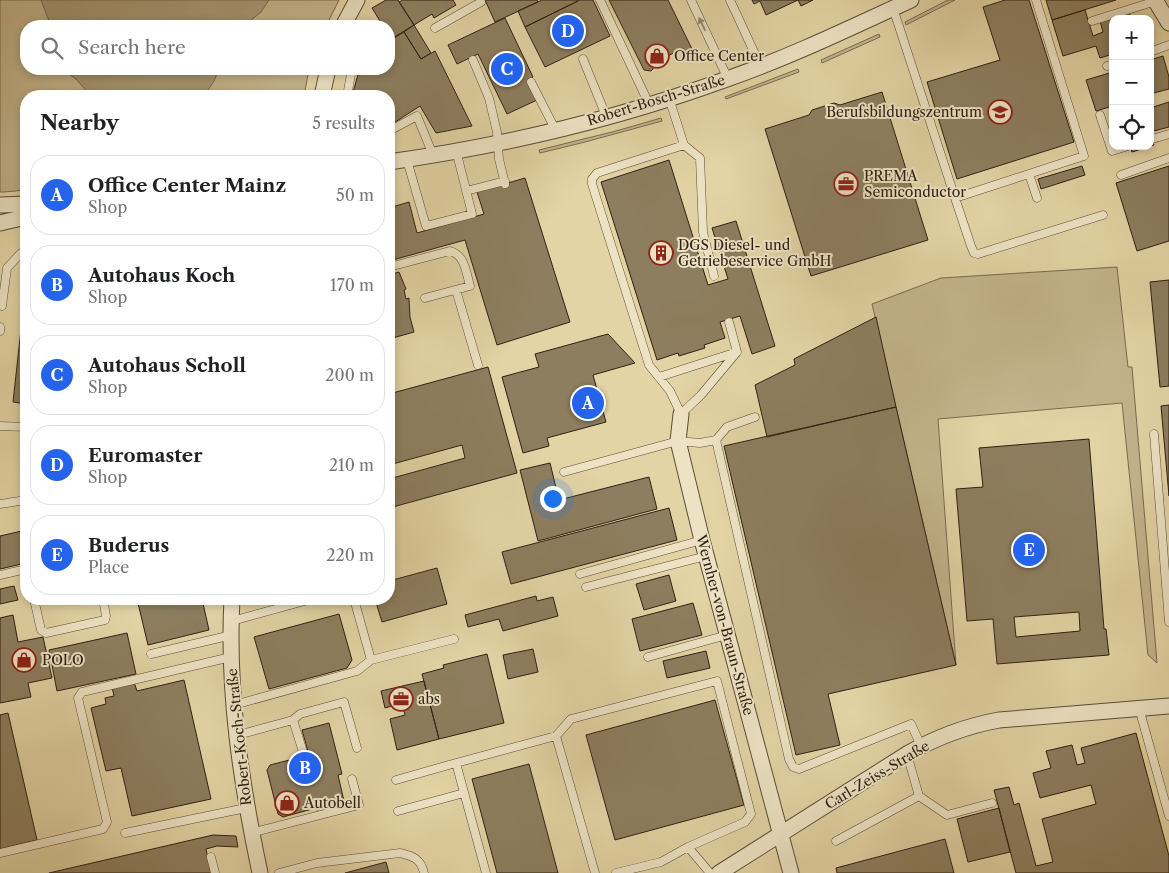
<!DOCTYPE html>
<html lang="en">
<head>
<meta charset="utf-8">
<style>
  :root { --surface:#fff; --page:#f2f2f2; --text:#202124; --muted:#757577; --line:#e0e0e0; --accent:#2563eb }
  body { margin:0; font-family:"Libre Caslon Text",serif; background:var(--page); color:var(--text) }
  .controls { position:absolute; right:15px; top:15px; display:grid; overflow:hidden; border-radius:10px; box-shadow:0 2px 8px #0003 }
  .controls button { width:45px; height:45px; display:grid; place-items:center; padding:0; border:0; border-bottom:1px solid var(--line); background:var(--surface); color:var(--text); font:25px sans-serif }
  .you { position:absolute; left:552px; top:498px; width:18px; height:18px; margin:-12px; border:4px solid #fff; border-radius:50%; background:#1a73e8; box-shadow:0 0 0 8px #1a73e833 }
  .badge { display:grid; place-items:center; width:32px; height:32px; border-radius:50%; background:var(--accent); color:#fff; font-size:16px; font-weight:700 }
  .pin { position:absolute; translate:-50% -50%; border:2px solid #fff; box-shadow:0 1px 5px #0006 }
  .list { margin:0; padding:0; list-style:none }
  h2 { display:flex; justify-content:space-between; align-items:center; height:65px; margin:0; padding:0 20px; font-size:21px }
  h2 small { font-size:16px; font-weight:400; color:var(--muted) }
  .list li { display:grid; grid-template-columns:32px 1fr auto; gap:15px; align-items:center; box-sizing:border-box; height:80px; margin:0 10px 10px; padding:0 10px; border:1px solid var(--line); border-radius:20px }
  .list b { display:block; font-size:19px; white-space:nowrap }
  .list p { margin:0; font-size:16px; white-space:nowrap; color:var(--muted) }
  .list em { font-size:16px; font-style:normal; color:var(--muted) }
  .icon { flex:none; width:28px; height:28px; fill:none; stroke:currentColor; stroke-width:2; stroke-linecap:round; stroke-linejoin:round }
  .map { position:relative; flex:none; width:1169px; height:873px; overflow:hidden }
  .search { position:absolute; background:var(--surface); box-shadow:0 2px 8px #0003; left:20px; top:20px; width:375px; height:55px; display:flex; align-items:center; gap:12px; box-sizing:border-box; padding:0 18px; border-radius:20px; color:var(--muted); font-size:19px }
  .panel { position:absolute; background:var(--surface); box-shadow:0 2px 8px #0003; left:20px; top:90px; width:375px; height:515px; border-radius:20px }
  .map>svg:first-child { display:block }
</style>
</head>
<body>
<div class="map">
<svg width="1169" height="873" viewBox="0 0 1169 873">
  <rect width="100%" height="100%" fill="#e3d4a5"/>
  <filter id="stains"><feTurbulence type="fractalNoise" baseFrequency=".004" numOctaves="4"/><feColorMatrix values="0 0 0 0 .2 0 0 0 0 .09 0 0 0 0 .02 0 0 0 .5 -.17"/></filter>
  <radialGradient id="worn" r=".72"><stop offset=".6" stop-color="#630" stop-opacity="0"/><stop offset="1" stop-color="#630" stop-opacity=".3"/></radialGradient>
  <!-- green -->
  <path fill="#c4b58c" stroke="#7a6a50" d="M0,0H339L326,26H26V69H309L304,96H26V190L4,192H0Z
    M948,0H955L906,25L905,22Z
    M879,34L880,37L822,63L821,60Z
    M798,69L799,72L726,99L725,97Z
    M661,118L662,121L585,142L540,153L539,150L616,131Z
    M1117,267L1128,367H1132L1157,663L1148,655L1122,403L938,419L956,665L872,304L941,278Z"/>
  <!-- water -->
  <path fill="#a69774" stroke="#76674e" d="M41,0H269L261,12L244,26H51Z
    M62,69H219L214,81L204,96H91L76,79Z"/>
  <!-- building -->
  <path fill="#8d7e5f" stroke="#2f2014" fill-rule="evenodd" d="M386,0H398L414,25L391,39L389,35V26H383L372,8Z
    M403,0H453L456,5L434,18L432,14L414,25L399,2Z
    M485,0H537L538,2L495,22Z
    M542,0H577L578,1L525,27L518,11Z
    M580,0H593L610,36L545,67L525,27Z
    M609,0H668L693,51L686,55L683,48L654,63L653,69L651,71L644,70Z
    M752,0H798L766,15L760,1L754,4Z
    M798,0H813L801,6Z
    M1005,0H1029L1074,142L957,179L927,82L1000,60L983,7Z
    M1046,0H1116L1052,20Z
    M1085,10L1093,36L1103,32L1100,21L1129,12L1131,19H1113V54L1100,58L1096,46L1063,56L1052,20Z
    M505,18L533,77L528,80L537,100L507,114L478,54L457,64L448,45Z
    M414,25L431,53L421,59L404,32Z
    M404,32L421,59L435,51L472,126L436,133L420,106L389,126V96H352L359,71L361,69H389V41Z
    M1163,56L1169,77V89L1150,94V60Z
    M1113,72V106L1096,111L1086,80Z
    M882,92L928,240L811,276L765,129L809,115L812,110L834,103L840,105Z
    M1169,102V127L1150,132V108Z
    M1150,135L1154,145L1132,152L1130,146H1150Z
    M669,160L708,285L728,279L712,228L736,221L775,346L752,354L740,316L720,322L725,338L704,345L705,348L679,356L678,353L657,360L601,182Z
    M1082,166L1085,175L1041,189L1038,179Z
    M1169,166V241L1137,251L1116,183Z
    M525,178L570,322L497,345L465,240L389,261V208L409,202L417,233L484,214L477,192Z
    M399,272L406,289L404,290L406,299L409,298L410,317L414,332L389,339V275Z
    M26,276V312L23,311Z
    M1169,280V386L1160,387L1150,282Z
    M23,311L26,312V404L13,402Z
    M876,317L896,407L767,437L755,385L795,365L794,359Z
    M608,334L635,363L593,375L606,422L547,438L549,446L523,453L502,377L539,367L535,354Z
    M488,367L517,473L389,508V479L465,458L462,445L389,465V394Z
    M1169,405V496L1161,406Z
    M896,407L956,665L828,694L840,745L796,755L724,446Z
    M1089,439L1104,629H1106L1109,655L997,664L993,619L967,621L956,489L983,487L979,448ZM1079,612L1080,631L1016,637L1014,617Z
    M550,463L559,500L649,477L657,509L538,541L520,470Z
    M669,508L677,540L511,584L502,552Z
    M26,530V563L0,569V536Z
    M437,568L447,604L382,622L375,599H389V581Z
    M669,575L676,601L644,610L636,584Z
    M14,586L18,600L0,604V589Z
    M536,596L537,601L553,597L558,616L503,631L499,619L468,627L465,615Z
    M137,599H202L209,630L148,645Z
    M693,603L702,635L640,651L632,619Z
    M339,614L352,660L347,668L269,689L254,637Z
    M13,615L18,642L43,637L52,678L28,683L31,697L0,703V618Z
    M127,633L136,674L57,691L49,650Z
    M533,649L538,672L508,679L503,655Z
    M706,651L710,668L667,678L663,661Z
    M487,654L504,723L439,739L422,674L444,668L443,665Z
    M184,680L211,799L132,816L121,768L106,771L91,708L106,704L105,698L114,696L112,687L134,682L137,691Z
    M424,681L439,739L397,750L390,719L405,715L402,703L385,708L381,691Z
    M715,700L744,805L615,840L586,735Z
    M8,713L37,840L0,849V715Z
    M329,723L342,774L338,775L344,801L328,805L329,807L317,810L316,808L283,817L278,814L267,770L270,765L309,755L302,730Z
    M1136,733L1169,856V873H1016L994,790L1009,787L1014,805L1019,803L1036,866L1053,862L1042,819L1096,804L1091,785L1040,798L1033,773L1051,768L1046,751L1072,745L1077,765L1085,763L1081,748Z
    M529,764L558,873H497L472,779Z
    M999,808L1010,852L968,862L957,819Z
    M213,835L236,836L238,847L217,846L206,849L211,873H49Z
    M945,839L954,873H837L836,868Z
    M386,862L389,873H345Z"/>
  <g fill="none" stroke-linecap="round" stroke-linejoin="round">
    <!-- service casing -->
    <g stroke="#5c4d38" stroke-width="9">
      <path id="service" d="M600,0L649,104
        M691,0L728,79
        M730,0L761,67
        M893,8L955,198L1084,156L1036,0
        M1092,21L1156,1
        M435,28L481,2L480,0
        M1150,52L1169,45
        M583,59L606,116
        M473,60L489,98L497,132L499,159L505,184
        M1107,66L1113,64
        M531,82L555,129
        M347,96L352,69
        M669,98L684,145L700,158L703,232L714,276
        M1100,115L1112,151L1128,146
        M389,131L417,116L433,155
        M1152,139L1169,134
        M684,145L597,173L592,179V184L649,365L670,391L681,414L701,395L737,352L729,322
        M407,160L426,226L472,214L456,150
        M1029,174L1037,198
        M1121,175L1169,158
        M466,191L505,181
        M955,198L971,246L974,253L978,254L1103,215
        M389,267L450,251C465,255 466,272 470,286L425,298
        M456,290L478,365
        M2,306L7,268L21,253H26
        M0,331V327
        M659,377L737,352
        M0,426L26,427
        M1154,434L1169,622
        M716,440L789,759L793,767L799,769L911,724L921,746
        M564,472L678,441L700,443L716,440L727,427L755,417
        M0,504L26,500
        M580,574L702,540
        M0,575L26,569
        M586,587L706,556
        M34,599L41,630L46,633L105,620L106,616L103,599
        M354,599L371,660
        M232,621L312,599
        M151,654L232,635
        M648,657L727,635
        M234,705L357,671L371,660L454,639
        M1139,708L1169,816
        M293,720L303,752
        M238,735L293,720L300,714L344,702L357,748
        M556,736L571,719L717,681L751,814L745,822L688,847
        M907,754L919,796L947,815L992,803
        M396,780L456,763
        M398,811L464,793
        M125,833L246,808
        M251,833L359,805L352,779
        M836,841L919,796
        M0,853L103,829L107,822L78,698L82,692L231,657
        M211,857L215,873
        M279,873L317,863L400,853C413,856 421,859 424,873
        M486,873L456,763L556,736L595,873
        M616,873L661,862L688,847L710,873"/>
    </g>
    <!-- minor casing -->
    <g stroke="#5c4d38" stroke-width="17">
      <path id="minor" d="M1155,0L1169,23
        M343,26L357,0
        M322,96L328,69
        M389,162C501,146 620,118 727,79C790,57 850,28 911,0
        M0,205L26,204
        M0,223L26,217
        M681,414L678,441L702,540L791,873
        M232,599C227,691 241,783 260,873
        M719,873L907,754C935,738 966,726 999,720L1169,706"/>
    </g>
    <!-- service -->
    <use href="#service" stroke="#ede3c4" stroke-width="8"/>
    <!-- minor -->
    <use href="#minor" stroke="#ede3c4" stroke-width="15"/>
  </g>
  <!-- one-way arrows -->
  <defs><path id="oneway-solid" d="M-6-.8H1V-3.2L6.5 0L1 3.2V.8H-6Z" transform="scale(1.25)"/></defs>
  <use fill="#988b75" href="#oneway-solid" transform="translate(702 24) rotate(-116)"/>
  <!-- icons -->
  <defs>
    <g id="shop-ring" transform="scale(1.25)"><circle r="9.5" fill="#ede3c4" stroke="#8f2418" stroke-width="1.5"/><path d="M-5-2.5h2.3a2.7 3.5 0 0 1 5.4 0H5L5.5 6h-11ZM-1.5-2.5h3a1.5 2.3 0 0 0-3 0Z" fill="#8f2418"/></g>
    <g id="university-ring" transform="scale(1.25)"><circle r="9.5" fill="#ede3c4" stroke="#8f2418" stroke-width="1.5"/><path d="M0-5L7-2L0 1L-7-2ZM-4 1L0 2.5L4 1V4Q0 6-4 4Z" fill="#8f2418"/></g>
    <g id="office-ring" transform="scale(1.25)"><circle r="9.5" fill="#ede3c4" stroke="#8f2418" stroke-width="1.5"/><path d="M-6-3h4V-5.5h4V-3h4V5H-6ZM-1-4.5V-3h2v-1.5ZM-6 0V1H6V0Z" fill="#8f2418"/></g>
    <g id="building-ring" transform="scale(1.25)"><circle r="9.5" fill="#ede3c4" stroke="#8f2418" stroke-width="1.5"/><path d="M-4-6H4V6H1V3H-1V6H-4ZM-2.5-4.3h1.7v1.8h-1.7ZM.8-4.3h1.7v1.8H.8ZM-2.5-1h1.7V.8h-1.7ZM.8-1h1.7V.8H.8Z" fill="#8f2418"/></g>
  </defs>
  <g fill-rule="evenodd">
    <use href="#shop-ring" x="657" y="56"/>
    <use href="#university-ring" x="1000" y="112"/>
    <use href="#office-ring" x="846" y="184"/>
    <use href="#building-ring" x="661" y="253"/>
    <use href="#shop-ring" x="24" y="660"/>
    <use href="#office-ring" x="401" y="699"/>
    <use href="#shop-ring" x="287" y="803"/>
  </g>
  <g text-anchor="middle" stroke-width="4" stroke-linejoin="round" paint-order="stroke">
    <!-- poi labels -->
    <g font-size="14" fill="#2f2014" stroke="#ede3c4" text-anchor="start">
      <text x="674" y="61">Office Center</text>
      <text x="982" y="117" text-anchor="end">Berufsbildungszentrum</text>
      <text x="864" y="181">PREMA<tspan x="864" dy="16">Semiconductor</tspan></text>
      <text x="678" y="250">DGS Diesel- und<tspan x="678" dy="16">Getriebeservice GmbH</tspan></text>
      <text x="42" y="665">POLO</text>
      <text x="418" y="704">abs</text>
      <text x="304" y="808">Autobell</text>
    </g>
    <!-- street labels -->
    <g font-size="14" fill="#2f2014" stroke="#ede3c4">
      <text transform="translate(656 100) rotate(-17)" y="5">Robert-Bosch-Straße</text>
      <text transform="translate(725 625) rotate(75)" y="5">Wernher-von-Braun-Straße</text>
      <text transform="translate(239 737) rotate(-96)" y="5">Robert-Koch-Straße</text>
      <text transform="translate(877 775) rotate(-31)" y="5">Carl-Zeiss-Straße</text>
    </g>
  </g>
  <rect width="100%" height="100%" filter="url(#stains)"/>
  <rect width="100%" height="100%" fill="url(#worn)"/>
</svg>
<div class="controls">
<button>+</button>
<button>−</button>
<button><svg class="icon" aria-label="locate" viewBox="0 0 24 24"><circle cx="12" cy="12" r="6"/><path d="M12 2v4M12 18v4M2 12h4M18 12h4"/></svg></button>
</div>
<div class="you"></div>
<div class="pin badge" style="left:588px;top:403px">A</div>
<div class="pin badge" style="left:305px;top:768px">B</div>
<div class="pin badge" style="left:507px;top:69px">C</div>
<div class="pin badge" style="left:568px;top:31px">D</div>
<div class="pin badge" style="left:1029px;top:550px">E</div>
<div class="search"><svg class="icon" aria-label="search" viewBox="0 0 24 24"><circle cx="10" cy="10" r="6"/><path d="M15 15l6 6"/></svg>Search here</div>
<section class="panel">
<h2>Nearby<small>5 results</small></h2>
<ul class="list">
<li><span class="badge">A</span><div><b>Office Center Mainz</b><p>Shop</p></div><em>50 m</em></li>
<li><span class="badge">B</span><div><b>Autohaus Koch</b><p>Shop</p></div><em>170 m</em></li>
<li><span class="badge">C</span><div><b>Autohaus Scholl</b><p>Shop</p></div><em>200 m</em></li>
<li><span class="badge">D</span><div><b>Euromaster</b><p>Shop</p></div><em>210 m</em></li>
<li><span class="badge">E</span><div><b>Buderus</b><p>Place</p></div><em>220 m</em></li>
</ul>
</section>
</div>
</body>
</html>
